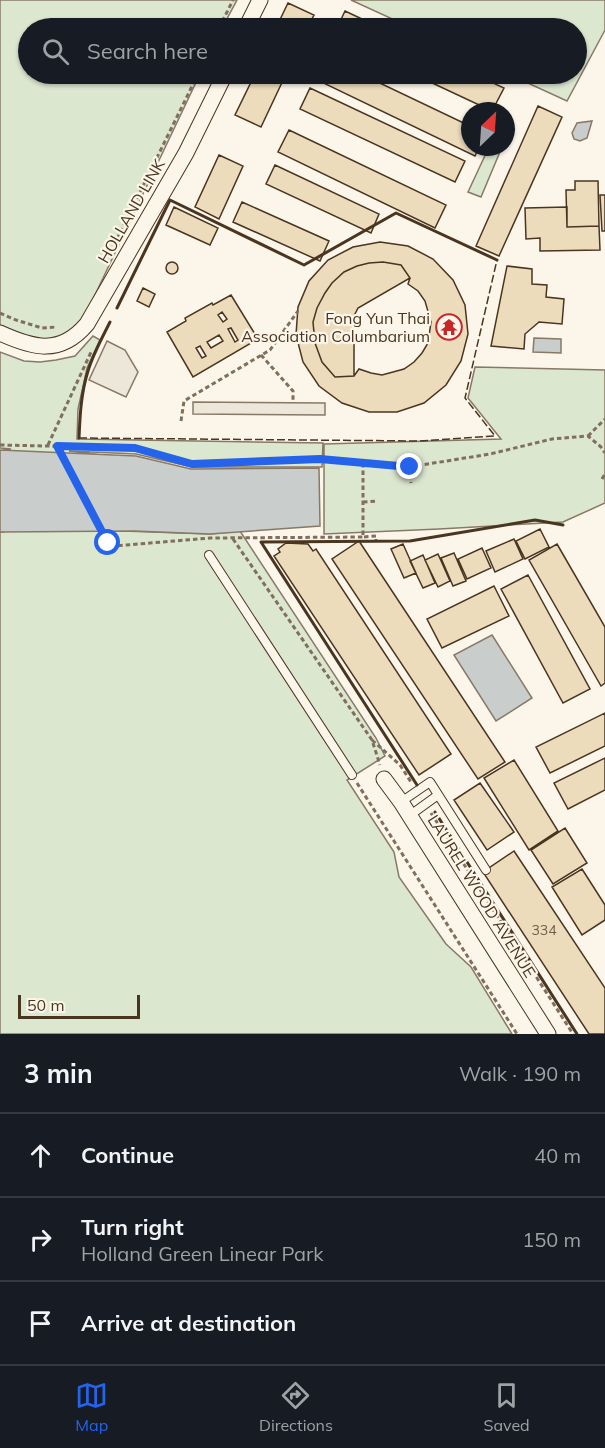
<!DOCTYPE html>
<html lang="en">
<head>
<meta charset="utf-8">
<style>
  :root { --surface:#171b24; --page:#242831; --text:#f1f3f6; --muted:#9ea1a6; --line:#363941; --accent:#2563eb }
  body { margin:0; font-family:Mulish,sans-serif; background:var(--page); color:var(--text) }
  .compass { position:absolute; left:461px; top:102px; width:54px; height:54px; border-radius:50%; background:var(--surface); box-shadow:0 2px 4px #0004; rotate:25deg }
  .scale { position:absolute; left:18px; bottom:15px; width:122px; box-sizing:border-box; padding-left:6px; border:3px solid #4a3520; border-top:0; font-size:16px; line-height:21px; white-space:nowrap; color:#4a3520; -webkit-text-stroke:4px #fbf6e9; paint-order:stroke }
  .stop { position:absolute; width:18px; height:18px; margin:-14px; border:4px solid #2563eb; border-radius:50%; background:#fff }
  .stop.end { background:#2563eb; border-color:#fff; box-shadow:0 2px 6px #0008 }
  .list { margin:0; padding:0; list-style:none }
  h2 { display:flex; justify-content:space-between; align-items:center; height:78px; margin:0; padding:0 24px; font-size:26px }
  h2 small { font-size:20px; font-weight:400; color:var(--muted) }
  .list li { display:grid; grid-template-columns:39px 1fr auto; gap:18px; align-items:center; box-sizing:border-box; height:84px; padding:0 24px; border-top:2px solid var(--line) }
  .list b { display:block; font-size:22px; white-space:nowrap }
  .list p { margin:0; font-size:20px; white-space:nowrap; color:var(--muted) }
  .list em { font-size:20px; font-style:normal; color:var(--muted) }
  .icon { flex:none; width:33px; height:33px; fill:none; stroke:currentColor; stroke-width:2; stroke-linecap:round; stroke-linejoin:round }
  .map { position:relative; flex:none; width:605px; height:1034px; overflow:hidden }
  .search { position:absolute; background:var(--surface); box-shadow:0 2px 4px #0004; left:18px; right:18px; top:18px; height:66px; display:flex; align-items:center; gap:15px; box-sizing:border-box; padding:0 21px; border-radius:33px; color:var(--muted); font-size:22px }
  .sheet { height:330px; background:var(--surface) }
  nav { display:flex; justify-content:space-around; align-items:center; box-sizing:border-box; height:84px; border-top:2px solid var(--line); background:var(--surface); font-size:16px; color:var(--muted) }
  nav a { display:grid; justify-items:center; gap:3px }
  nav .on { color:var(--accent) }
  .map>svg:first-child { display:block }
</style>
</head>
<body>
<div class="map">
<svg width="605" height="1034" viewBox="0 0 605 1034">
  <rect width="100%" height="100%" fill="#fbf6e9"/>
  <!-- green -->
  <path fill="#dce7d0" stroke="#887966" stroke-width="1.5" d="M0,0H237L222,28H28V74H200L85,316C61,352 33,339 0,325Z
    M351,0H605V30L567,101L508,74H576V28H412Z
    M489,147H502L481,197L468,192Z
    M93,336L100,340L87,368L78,409L77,439L323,443L322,467H192L136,454L69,451L124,458V531L210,534L240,531L376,738L385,756L347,780L394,852L399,877L446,944L471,967L512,1034H0V532H4V450L11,449L0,448V352L24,361L40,362L56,360L75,356Z
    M475,367L605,370V503L563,522L439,529L324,534V444L501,439L468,398Z"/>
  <!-- parking -->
  <path fill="#ede7d9" stroke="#887966" stroke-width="1.5" d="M107,341L125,350L138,372L126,397L89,380Z
    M193,402L325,403V415L193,414Z"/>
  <!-- water -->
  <path fill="#c9cecd" stroke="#887966" stroke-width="1.5" d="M592,121L587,138L580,141L574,139L572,133L577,123Z
    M534,338L561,339V353L533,352Z
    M0,450L136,456L191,469L319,468L320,526L210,534L134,531L0,532Z
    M492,635L532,698L496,721L454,655Z"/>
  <!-- building -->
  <path fill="#ecdcbc" stroke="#4a3520" stroke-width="1.5" fill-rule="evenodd" d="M288,3L314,15L307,28H276Z
    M345,11L381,28H337Z
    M255,74H286L261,127L235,115Z
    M315,74H361L470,126V147H479L475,156L313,78Z
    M413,74H474L504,88L492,111Z
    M310,88L465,161L455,182L300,109Z
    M538,106L562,117L499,256L476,246Z
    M289,130L446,205L435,228L278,152Z
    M219,155L243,166L219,219L195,207Z
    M275,165L379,214L371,233L266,184Z
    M575,181H598L599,226L567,227L566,190H575Z
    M600,195H605V231H602Z
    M242,202L329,241L320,261L233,222Z
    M174,207L218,228L210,245L166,225Z
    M567,207V227L599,226L600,250L540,251V238L526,239L525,208Z
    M380,242L408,246L433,259L453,280L465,305L468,334L461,361L446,385L424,403L397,412H369L342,403L319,386L303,362L296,335L298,307L309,281L328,260L353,247ZM383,262L401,265L410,278L408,284L418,291L425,301L431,322L428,343L422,353L414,362L404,369L382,375L371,373L359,369L354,376L335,377L322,362L315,343L313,322L317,308L325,293L332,283L344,272L357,266L369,263Z
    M166 268a6 6 0 1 1 12 0a6 6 0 1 1-12 0Z
    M383,262L401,265L410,278L358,308L354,316V376L335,377L322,362L315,343L313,322L317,308L325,293L332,283L344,272L357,266L369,263Z
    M507,266L532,269V284L547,285L546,297L564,299L562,324L539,322L525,334L524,349L491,346Z
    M143,288L155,294L149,307L137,301Z
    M231,295L258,339L193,377L167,332L186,321L185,318L212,303L213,305ZM222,312L227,319L223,322L218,315ZM231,328L238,340L235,342L228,329ZM219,335L223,341L211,348L207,342ZM200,346L206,356L202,358L196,348Z
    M540,529L549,547L525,559L516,541Z
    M514,539L523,559L495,572L486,551Z
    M359,541L505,762L478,779L332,559Z
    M286,543L308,544L313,551L316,549L451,754L419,775L274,556L280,552L278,549Z
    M403,544L416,573L404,578L391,549Z
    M557,544L605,627V683L601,686L529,560Z
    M482,548L491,568L467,579L458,559Z
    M454,553L466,581L453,586L441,558Z
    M438,554L450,581L438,587L425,560Z
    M423,555L435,583L423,588L410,561Z
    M528,575L590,689L563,703L501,589Z
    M494,586L509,616L442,648L427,619Z
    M605,713V746L550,773L536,747Z
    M605,758V790L568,809L554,783Z
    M514,760L558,831L529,850L484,778Z
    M480,783L514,832L487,850L454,800Z
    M565,828L587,863L553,884L531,850Z
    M514,851L605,988V1034H589L483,872Z
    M582,869L605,905V920L582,935L552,887Z"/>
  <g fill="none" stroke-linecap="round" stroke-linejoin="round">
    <!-- service casing -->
    <g stroke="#4a3520" stroke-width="10">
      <path id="service" d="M209,555L352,775
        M401,802L430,782L486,870
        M409,816L438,795"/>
    </g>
    <!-- minor casing -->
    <g stroke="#4a3520" stroke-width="17">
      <path id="minor" d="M246,28L260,0
        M0,333C33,348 60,356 87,324L186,153L225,74
        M384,779L401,802L548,1034"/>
    </g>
    <!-- path -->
    <path stroke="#7f6f5c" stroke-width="3" stroke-dasharray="4.5 3" stroke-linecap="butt" d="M219,28L233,0
      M117,239L198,74
      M0,313L16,320L42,328L56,327
      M261,355L293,391V403
      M181,421L184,401L270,350L298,311
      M588,436L605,419
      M0,445L135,448L192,464L320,459L409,467L490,454L552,439L588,436L601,447L605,453
      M48,445L92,350
      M57,446L104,535L108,542L115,546L210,538L363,537
      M363,463V537L376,536V541
      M409,467L411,483
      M602,479L605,474
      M363,502L377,501
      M233,539L372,740L380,765
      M372,740L400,765L411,782
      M357,783L517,1034
      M431,813L573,1034"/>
    <!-- service -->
    <use href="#service" stroke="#fbf6e9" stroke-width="8"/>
    <!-- minor -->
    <use href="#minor" stroke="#fbf6e9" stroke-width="15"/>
    <!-- fence -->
    <path stroke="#4a3520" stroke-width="1.5" stroke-dasharray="8 3" stroke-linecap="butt" d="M79,438L419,441L495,436L465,398L497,260"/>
    <!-- wall -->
    <path stroke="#4a3520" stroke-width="3" d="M117,308L170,200L304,265L396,213L497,260
      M79,438C80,415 81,393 88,371C93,354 102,338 110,322
      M417,785L261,542L410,541L535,520L563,525
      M435,812L577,1034"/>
  </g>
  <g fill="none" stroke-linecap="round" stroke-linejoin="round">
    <!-- route -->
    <path stroke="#2563eb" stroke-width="8" d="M108,543L57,446L135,448L192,464L320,459L410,467"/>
  </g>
  <!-- icons -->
  <defs>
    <g id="temple-ring" transform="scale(1.35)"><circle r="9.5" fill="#fbf6e9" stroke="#c62828" stroke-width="1.5"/><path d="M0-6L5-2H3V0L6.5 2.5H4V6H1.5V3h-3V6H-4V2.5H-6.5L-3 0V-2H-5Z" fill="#c62828"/></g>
  </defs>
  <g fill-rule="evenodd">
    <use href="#temple-ring" x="449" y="327"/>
  </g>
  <g text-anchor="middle" stroke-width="4.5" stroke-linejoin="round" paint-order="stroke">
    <!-- number labels -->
    <g font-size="14" fill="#725f47">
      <text x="544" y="935">334</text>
    </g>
    <!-- street labels -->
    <g font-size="16" fill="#4a3520" stroke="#fbf6e9">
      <text transform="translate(131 211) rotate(-60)" y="6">HOLLAND LINK</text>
      <text transform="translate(482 896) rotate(58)" y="6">LAUREL WOOD AVENUE</text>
    </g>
    <!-- poi labels -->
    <g font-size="16" fill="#4a3520" stroke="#fbf6e9" text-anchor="end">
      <text x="430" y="324">Fong Yun Thai<tspan x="430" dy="18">Association Columbarium</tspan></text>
    </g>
  </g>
</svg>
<svg class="compass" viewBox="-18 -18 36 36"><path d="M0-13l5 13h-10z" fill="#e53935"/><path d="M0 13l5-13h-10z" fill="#9ea1a6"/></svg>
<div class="scale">50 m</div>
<div class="stop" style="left:108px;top:543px"></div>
<div class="stop end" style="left:410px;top:467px"></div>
<div class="search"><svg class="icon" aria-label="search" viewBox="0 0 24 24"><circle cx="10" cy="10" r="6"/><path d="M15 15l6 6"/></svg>Search here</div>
</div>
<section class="sheet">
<h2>3 min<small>Walk · 190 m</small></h2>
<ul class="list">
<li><svg class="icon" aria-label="ahead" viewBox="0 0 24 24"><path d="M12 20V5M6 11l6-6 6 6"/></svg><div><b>Continue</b></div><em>40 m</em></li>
<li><svg class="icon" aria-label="right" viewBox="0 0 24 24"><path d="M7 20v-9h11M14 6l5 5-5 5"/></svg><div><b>Turn right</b><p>Holland Green Linear Park</p></div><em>150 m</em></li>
<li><svg class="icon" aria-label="arrive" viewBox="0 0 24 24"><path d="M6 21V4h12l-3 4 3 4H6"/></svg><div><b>Arrive at destination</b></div></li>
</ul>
</section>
<nav>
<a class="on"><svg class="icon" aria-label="map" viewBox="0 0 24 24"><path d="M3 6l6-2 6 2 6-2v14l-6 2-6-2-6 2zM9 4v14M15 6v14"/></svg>Map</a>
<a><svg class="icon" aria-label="directions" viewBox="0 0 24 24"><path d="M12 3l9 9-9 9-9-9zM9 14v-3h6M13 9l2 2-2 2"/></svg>Directions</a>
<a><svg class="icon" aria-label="saved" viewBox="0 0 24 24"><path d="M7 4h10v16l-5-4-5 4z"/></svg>Saved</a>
</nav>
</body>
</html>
